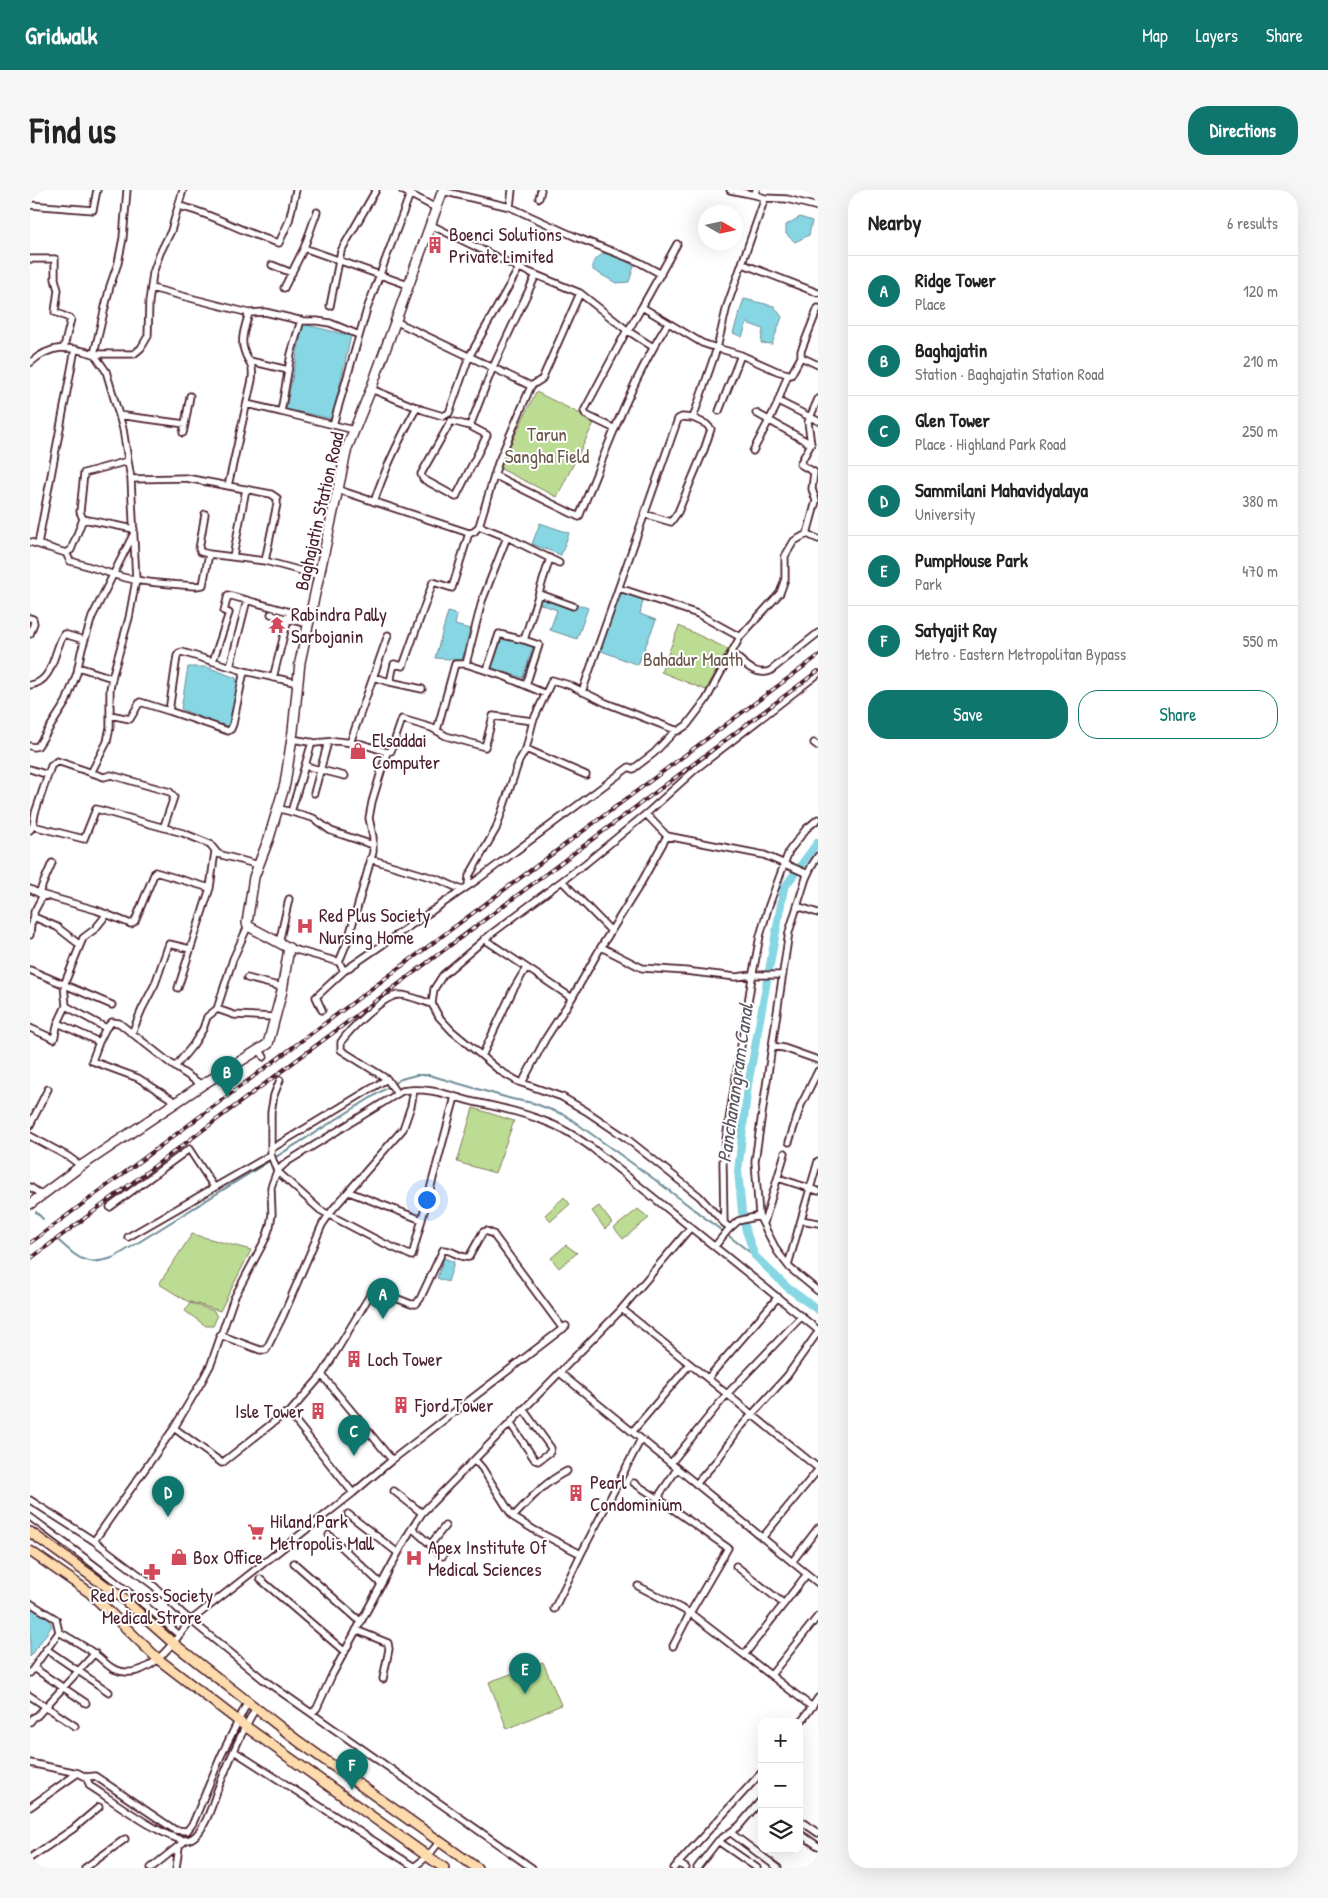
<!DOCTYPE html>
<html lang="en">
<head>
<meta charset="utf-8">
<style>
  :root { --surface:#fff; --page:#f6f6f6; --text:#222; --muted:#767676; --line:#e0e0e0; --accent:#0f766e }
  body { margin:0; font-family:"Patrick Hand",sans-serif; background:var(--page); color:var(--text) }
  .controls { position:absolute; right:15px; bottom:15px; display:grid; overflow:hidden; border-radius:10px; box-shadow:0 5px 20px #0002 }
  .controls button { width:45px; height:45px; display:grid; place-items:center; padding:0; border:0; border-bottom:1px solid var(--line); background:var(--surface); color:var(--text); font:25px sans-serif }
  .compass { position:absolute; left:668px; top:15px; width:45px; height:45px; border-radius:50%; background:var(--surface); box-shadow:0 5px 20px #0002; rotate:99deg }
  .you { position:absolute; left:396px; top:1009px; width:18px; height:18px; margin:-12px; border:4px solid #fff; border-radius:50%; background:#1a73e8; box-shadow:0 0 0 8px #1a73e833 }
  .badge { display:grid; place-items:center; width:32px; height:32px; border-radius:50%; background:var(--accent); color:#fff; font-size:16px; font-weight:700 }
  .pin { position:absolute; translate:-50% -41px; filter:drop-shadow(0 1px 2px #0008) }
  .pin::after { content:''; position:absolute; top:26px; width:18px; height:15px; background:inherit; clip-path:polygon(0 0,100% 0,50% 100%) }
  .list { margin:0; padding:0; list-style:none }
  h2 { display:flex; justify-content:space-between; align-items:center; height:65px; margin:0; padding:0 20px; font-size:21px }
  h2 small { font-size:16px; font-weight:400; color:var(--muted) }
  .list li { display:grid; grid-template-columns:32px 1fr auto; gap:15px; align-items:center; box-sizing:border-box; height:70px; padding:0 20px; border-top:1px solid var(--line) }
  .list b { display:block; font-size:19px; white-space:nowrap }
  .list p { margin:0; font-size:16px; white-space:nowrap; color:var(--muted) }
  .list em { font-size:16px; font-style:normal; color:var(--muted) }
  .actions { display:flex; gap:10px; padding:15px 20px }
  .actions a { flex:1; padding:11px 0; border:1px solid var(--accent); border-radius:20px; text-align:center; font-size:18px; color:var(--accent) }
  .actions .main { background:var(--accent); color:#fff }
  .icon { flex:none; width:28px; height:28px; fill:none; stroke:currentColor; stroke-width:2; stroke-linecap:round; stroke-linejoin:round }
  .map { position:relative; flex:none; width:788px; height:1678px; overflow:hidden; border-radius:20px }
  header { display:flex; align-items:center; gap:30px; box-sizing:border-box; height:70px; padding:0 25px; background:var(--accent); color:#fff }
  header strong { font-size:24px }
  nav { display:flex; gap:28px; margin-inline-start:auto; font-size:18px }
  .intro { display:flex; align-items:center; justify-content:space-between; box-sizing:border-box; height:120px; padding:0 30px }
  h1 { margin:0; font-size:35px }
  .button { padding:12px 22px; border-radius:20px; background:var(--accent); color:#fff; font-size:18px; font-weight:700 }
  main { display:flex; gap:30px; padding:0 30px }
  aside { flex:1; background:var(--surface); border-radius:20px; box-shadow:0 5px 20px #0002 }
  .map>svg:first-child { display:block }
</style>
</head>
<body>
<header>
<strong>Gridwalk</strong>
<nav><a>Map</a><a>Layers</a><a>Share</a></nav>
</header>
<div class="intro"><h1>Find us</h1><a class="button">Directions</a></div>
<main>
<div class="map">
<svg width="788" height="1678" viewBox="0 0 788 1678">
  <rect width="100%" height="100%" fill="#fff"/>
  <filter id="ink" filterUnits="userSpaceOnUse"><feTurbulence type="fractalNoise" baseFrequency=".02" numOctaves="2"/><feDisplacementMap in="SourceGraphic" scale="10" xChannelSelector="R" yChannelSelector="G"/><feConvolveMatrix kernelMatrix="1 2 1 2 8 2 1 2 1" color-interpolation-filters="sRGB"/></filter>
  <g filter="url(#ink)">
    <!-- green -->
    <path fill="#bcdb93" stroke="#837d5f" d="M506,202L565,231L527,307L469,278Z
      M649,436L698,459L676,500L631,482Z
      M443,918L484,931L465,983L427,972Z
      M534,1007L540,1014L521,1031L515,1025Z
      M569,1016L582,1033L575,1039L562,1021Z
      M608,1019L619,1028L593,1049L584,1038Z
      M162,1044L221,1060L190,1121L157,1111L129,1094Z
      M536,1055L547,1063L529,1078L521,1068Z
      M160,1113L184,1121L187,1127L183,1136H176L155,1121Z
      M513,1472L531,1515L477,1539L459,1492Z"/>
    <!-- water -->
    <path fill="#87d6e3" stroke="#6f8d99" d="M770,27L782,31L779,45L765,52L756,44V35Z
      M573,63L591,68L604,76L599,92L586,93L563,80V72Z
      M714,109L744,116L752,127L742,154L731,153L733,139L717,133L712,147L703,143Z
      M273,134L321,146L302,229L256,219Z
      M510,333L539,343L531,365L502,354Z
      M592,399L614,406L610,424L626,430L608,475L569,460Z
      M512,402L558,418L547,449L520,440L527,420L508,413Z
      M418,422L427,425L425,435L440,439L432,470L405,468Z
      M469,446L503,457L493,488L459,477Z
      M158,477H177L206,488L209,500L202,537L198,539L151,519Z
      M414,1068L424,1072L418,1092L407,1088Z
      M0,1419H3L19,1429L22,1436L0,1467Z"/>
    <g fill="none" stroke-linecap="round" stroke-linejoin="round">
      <!-- stream -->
      <path stroke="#6f8d99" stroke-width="2" d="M6,1022L13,1029
        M29,1051C50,1070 57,1077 85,1067L371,889L386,885H399L482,909L503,913L535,925L624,989L725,1066"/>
      <!-- canal -->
      <path stroke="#87d6e3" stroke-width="8" d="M788,652L754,698L718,895L708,981L712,1022L716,1041L725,1066L758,1098L788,1120"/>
      <!-- street casing -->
      <g stroke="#4a1f2b" stroke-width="9">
        <path id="street" d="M372,0L406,18
          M700,0L725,5
          M726,0L725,5L735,8L757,9L788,17
          M412,1L480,17L548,48L609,72L631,84
          M509,8L511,0
          M735,8L697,116L687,158L711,165L747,181L761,185L771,167V161L788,118
          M0,15L63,20L67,0
          M149,16C185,24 214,44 249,53L259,31L266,0
          M480,17L482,0
          M401,35L489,78L550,103L512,189L501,196
          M274,58L378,95
          M0,69H25V89L28,100L25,122L41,129L34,157
          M713,74L788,103
          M242,75L262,83
          M121,98L219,123L235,122L273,131H287L300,133L329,145
          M254,98L274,58L287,22
          M550,103L598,141L612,117L672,153L687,158L663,228L652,227L648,229L552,502
          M300,116L311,61L346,0
          M612,117L647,54
          M271,130L261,164L251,222L324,240
          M598,141L623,157
          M771,167L788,175
          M220,171L258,180
          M0,173C21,154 38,156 64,164L80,96L88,73L93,48L97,0
          M341,199L393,220L413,226L419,223L439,167L489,78
          M748,211L788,231
          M217,214L251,222
          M689,221L711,165
          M726,223L781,254
          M88,225L155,234L160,206
          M303,235L337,119L380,4
          M440,236L421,231L391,284L393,289L426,307L457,245L440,236L463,177L506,85
          M585,239L556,225L554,221L597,140
          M153,243L155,234
          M723,261L746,217L758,184
          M464,285L549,327C576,261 600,193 638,133
          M101,289L93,239L76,181L64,164H104L111,158L118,146L119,112L123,83L130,63L141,41L153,0
          M198,296L222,190C224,170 218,175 214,160C210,149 216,134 219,123
          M309,300L439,343L444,342L449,336L468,273L501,196L365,131
          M344,312C355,278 370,248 387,217
          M175,324L169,359L171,362L179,364
          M614,324L641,332L648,322L674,260L681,239L676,234L663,228
          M53,329L50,322L54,283L98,271
          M777,344L786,311L782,299L784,282L770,274L781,254L778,232L788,209
          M477,347L529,373
          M0,352L36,363L40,371C55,375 70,380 85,385C111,393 139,394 166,396L173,395L179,364L235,371
          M8,354L45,159
          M36,363L41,360L53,329L104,339
          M203,367L216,299
          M589,398L668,424L710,447
          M510,404L543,416
          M241,424L258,429L243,488
          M0,428L3,429L4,433L0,444
          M702,463C713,472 725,487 740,481L788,443
          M183,471L199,423L194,421L198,405L260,422L258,429L279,434
          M436,474L476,487L516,504
          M48,477L82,488
          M200,477L217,410
          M457,480L469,444L494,450
          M214,481L203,534L201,539L198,541L139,521L147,466L149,463L152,462L214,481L268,493
          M343,487L360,492L364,474L373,476L403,392L422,398L439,343
          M360,492L392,499
          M0,495C24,492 23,461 34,444L54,450
          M496,495L509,455L494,450L520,368
          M80,525L100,529L110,512L139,521
          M407,540L425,474H436L452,411L477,347L449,336
          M262,549L285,553L306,551L332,554L357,562L361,561L372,529L402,538L416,546L455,557L463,526L503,531L522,490L539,495L576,513L648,541L657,535L676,510L710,447L750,403L755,389V366L764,351L777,344L788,349
          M320,553L358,445
          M784,553L788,556
          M0,556L4,557L8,556L36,512L47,483L51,462L62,427L103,345
          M496,559L556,585
          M275,576L315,586
          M0,579L18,585
          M61,583L77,552L80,537V499L83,484L99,428L106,390L101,289L156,288L241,304L247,308V314L235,371L290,386
          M284,603L298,552
          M247,618L283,628L301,641L343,655
          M261,622L282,552
          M616,624L637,646
          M3,636L5,623L21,576L27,571L74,587L81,585L140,602L144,607L134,636
          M0,640L3,636L54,649L66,619L153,643L180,654L188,664L229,675
          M788,666L782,675L776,688L759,742L725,971L729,1026L747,1061L760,1078L788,1101
          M340,669L410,690L432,700
          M532,691L581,741
          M438,696L439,686L466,639L489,571L496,559L503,531
          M0,699L10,704L66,720L101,734L105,731L125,682L180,698
          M9,703L22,673
          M13,705L4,722V727L27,737L50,755
          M767,716L788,723
          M77,724L65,739L53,748L34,795L36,816L76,838L82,832L89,833L145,877L172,895
          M0,745L1,734L4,727
          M454,749L542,808L571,757L612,778L655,781L706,787L722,785H753
          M249,753L259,709
          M571,757L611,693L637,646L734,665L778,684
          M259,758L309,772L318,750L343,662V647L339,628L342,612L357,562
          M309,772L314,781L447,690L599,577L603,579L624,563L646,540
          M0,780L82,815
          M217,788L252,797
          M148,798L180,698L185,661
          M187,819L204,825L245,827
          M292,820L286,807L314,781
          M28,833L36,816
          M0,838L24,849L28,833L69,852L62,871L108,888L146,912
          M102,843L112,819L125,794L139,754L160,759
          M69,852L76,838
          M742,856L754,858L788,870
          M229,859L234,867
          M452,866L483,800L496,778
          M145,877L163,855L173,839L177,827L187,819L203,769L218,736
          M492,893L516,848L542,808
          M367,904L357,889L311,860V852C320,839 352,807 368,805C378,804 391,811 402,814
          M425,907L382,1066L351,1052L290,1020L247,981L257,972L372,901C396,896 421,906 444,912C469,917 495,923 519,933C535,939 548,948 562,958L788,1140
          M0,935L18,899
          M0,946L39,967L51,976
          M759,952L771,915L788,881
          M241,959L357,889
          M748,988L788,1001
          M0,997L12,1005
          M319,1002L392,1030
          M80,1017L159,959L184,997
          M771,1030L788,1033
          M694,1033L693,972L697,942L722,788L730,746L739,715L759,661L776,639L788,629
          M734,1033L755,963
          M700,1038L694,1033L669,1006L596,948L556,921L532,907L489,892L470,881L422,841L409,827L402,814L404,799L413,785L461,744L556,673L616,624L667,578L788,484
          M98,1047L241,965
          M685,1056L698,1040L708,1031L729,1026
          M758,1075L788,971
          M592,1119L788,1278
          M190,1145L230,1160H236L253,1126L292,1035L303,1019L373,939L381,916L384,900
          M530,1183L788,1393
          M292,1185L362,1270
          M678,1188L748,1107
          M259,1223L323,1303
          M480,1233L505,1270L508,1271L520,1262L521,1258L493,1219
          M144,1238L192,1273L254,1224L259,1223L292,1185L343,1100L348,1101L381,1114H386L390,1109L413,1060C422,1059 430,1069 439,1067L453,1042L456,1041L463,1044L533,1139
          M602,1242L660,1174
          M445,1270L452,1278L483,1327L506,1341L551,1364L611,1249
          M641,1273L697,1204L772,1126
          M647,1279L630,1304V1310L698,1358L660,1423L782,1517
          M604,1293L630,1310
          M666,1294L688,1269L708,1240L757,1186L788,1142
          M364,1301L392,1323
          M0,1310L64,1351L124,1396L153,1424L234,1490L502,1678
          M318,1324L368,1363
          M0,1327C51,1365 102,1402 149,1445
          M483,1327C500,1309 515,1292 537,1281
          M382,1338L413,1366
          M299,1345L351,1394
          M732,1348L788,1280
          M64,1351L144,1238L172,1191L181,1174L204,1108L236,1048L240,1036L242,1024L241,997L247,981L241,965V922L244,905L250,890
          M400,1355L415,1336
          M762,1372L788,1338
          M264,1373L331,1432
          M706,1376L754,1414
          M230,1389L315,1462
          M608,1396L660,1423L643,1456
          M0,1413L26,1429L29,1442
          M524,1419L551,1364
          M326,1440L358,1453L359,1459L353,1489
          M16,1459L79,1502
          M715,1464L777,1384
          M4,1478L56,1513
          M0,1483L29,1442C41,1449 55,1456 66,1465C72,1469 77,1476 84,1479C117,1494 143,1453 160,1431L323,1303L362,1270L536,1136
          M741,1485L788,1426
          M0,1506L45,1536
          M282,1523L287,1518L302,1485L379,1343L392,1323L589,1122L661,1037
          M0,1532L4,1527L7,1526L65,1463
          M769,1535L788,1508
          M204,1561L386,1678
          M0,1573L48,1583L56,1587L65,1586L145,1640L157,1641L163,1633L191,1566L218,1511
          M56,1587L60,1596C78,1607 138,1652 156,1650C163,1650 170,1642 173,1636C179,1626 183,1613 187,1601C199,1572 210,1544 226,1518
          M0,1617L48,1583
          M769,1630L788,1643
          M701,1643L748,1678
          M769,1643L788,1656
          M688,1651L727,1678
          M0,1668L43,1639L69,1617
          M648,1673L656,1678
          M384,1677L398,1666L410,1651
          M55,1678L95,1649
          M121,1678L156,1650
          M146,1678L149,1657
          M644,1678L732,1582
          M667,1678L688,1651L709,1636L732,1609"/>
      </g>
      <!-- secondary casing -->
      <g stroke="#4a1f2b" stroke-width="12">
        <path id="secondary" d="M0,1014L51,976L172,895L238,854L252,801L259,758L218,736L217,733L224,687L239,648L255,594L263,541L270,472L317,258L341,199L413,0"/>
      </g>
      <!-- primary casing -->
      <g stroke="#4a1f2b" stroke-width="12">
        <path id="primary" d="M0,1342L91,1407L143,1453L268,1551L447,1678
          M0,1361L59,1402L128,1469L215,1536L414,1678"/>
      </g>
      <!-- street -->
      <use href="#street" stroke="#fff" stroke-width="5.5"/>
      <!-- secondary -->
      <use href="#secondary" stroke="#fff" stroke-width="9"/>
      <!-- primary -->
      <use href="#primary" stroke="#fddbac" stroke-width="9"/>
      <!-- rail casing -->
      <g stroke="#4a1f2b" stroke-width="4">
        <path id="rail" d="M0,1053L788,466
          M0,1069L788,481"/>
      </g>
      <!-- rail -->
      <use href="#rail" stroke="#fff" stroke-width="2" stroke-dasharray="5.5" stroke-linecap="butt"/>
    </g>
  </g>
  <!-- icons -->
  <defs>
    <g id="building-bare" transform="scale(1.35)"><path d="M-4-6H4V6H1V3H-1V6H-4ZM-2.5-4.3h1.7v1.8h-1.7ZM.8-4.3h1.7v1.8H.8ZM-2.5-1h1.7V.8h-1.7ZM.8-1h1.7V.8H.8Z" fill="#d1495b" stroke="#fff" stroke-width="2.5" paint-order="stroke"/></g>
    <g id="temple-bare" transform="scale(1.35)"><path d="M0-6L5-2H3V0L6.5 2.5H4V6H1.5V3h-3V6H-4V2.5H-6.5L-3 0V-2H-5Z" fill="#d1495b" stroke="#fff" stroke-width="2.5" paint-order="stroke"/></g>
    <g id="shop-bare" transform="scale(1.35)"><path d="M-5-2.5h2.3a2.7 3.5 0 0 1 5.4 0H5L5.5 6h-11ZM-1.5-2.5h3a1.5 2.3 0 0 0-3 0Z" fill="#d1495b" stroke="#fff" stroke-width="2.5" paint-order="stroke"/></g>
    <g id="hospital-bare" transform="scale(1.35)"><path d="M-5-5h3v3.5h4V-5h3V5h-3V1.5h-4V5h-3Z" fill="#d1495b" stroke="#fff" stroke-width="2.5" paint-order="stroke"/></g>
    <g id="supermarket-bare" transform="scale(1.35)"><path d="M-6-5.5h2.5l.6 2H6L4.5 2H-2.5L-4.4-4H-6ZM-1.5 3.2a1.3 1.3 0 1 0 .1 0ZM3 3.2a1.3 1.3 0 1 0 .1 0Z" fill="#d1495b" stroke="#fff" stroke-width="2.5" paint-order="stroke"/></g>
    <g id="pharmacy-bare" transform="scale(1.35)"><path d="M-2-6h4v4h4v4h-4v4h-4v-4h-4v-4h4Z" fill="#d1495b" stroke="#fff" stroke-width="2.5" paint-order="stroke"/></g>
  </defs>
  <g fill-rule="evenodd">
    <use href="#building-bare" x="405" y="55"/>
    <use href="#temple-bare" x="247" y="435"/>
    <use href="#shop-bare" x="328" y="561"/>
    <use href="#hospital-bare" x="275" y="736"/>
    <use href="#building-bare" x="324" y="1169"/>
    <use href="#building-bare" x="371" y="1215"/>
    <use href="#building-bare" x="288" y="1221"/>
    <use href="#building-bare" x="546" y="1303"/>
    <use href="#supermarket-bare" x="226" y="1342"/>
    <use href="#shop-bare" x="149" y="1367"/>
    <use href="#hospital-bare" x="384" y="1368"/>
    <use href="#pharmacy-bare" x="122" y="1382"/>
  </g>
  <g text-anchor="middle" stroke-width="4" stroke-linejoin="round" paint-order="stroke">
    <!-- poi labels -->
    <g font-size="19" fill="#4a1f2b" stroke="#fff" text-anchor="start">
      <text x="419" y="51">Boenci Solutions<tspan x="419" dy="22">Private Limited</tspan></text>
      <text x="261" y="431">Rabindra Pally<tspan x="261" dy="22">Sarbojanin</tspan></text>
      <text x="342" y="557">Elsaddai<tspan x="342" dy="22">Computer</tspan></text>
      <text x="289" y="732">Red Plus Society<tspan x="289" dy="22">Nursing Home</tspan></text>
      <text x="338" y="1176">Loch Tower</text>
      <text x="385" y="1222">Fjord Tower</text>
      <text x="274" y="1228" text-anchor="end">Isle Tower</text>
      <text x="560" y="1299">Pearl<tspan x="560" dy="22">Condominium</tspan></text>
      <text x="240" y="1338">Hiland Park<tspan x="240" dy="22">Metropolis Mall</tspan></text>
      <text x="398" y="1364">Apex Institute Of<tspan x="398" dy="22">Medical Sciences</tspan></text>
      <text x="163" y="1374">Box Office</text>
      <text x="122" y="1412" text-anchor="middle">Red Cross Society<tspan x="122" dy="22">Medical Strore</tspan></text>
    </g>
    <!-- park labels -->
    <g font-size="19" fill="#6c574a" stroke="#fff">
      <text x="517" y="251">Tarun<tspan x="517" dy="22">Sangha Field</tspan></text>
      <text x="663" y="476">Bahadur Maath</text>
    </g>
    <!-- street labels -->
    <g font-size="19" fill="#4a1f2b" stroke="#fff">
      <text transform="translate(289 321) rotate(-77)" y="7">Baghajatin Station Road</text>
    </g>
    <!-- water labels -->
    <g font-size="20" font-style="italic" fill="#5c5662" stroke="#fff">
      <text transform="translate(705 893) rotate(-82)" y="7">Panchanangram Canal</text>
    </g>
  </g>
</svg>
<div class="controls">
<button>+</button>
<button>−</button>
<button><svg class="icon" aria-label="layers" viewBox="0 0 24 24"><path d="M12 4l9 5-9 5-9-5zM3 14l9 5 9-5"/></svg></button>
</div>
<svg class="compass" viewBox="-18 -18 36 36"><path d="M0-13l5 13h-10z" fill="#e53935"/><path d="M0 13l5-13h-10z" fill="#767676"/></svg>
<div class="you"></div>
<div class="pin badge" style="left:353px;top:1129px">A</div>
<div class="pin badge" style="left:197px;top:907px">B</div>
<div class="pin badge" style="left:324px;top:1266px">C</div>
<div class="pin badge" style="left:138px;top:1327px">D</div>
<div class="pin badge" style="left:495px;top:1504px">E</div>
<div class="pin badge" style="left:322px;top:1600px">F</div>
</div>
<aside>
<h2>Nearby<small>6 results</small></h2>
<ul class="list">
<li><span class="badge">A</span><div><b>Ridge Tower</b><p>Place</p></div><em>120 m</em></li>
<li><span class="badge">B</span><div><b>Baghajatin</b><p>Station · Baghajatin Station Road</p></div><em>210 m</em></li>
<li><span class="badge">C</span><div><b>Glen Tower</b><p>Place · Highland Park Road</p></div><em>250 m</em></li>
<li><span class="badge">D</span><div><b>Sammilani Mahavidyalaya</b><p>University</p></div><em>380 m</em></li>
<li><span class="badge">E</span><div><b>PumpHouse Park</b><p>Park</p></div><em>470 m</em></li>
<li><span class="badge">F</span><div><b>Satyajit Ray</b><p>Metro · Eastern Metropolitan Bypass</p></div><em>550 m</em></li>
</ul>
<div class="actions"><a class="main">Save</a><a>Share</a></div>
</aside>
</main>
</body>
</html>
